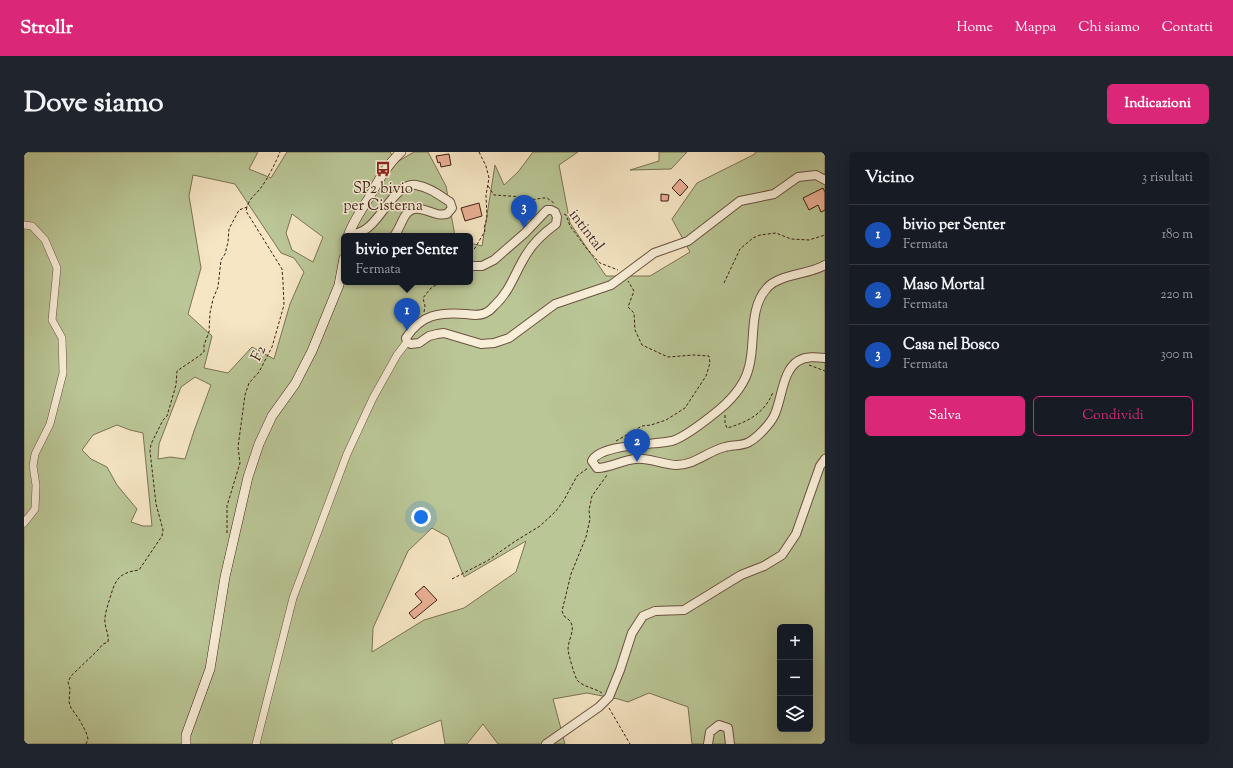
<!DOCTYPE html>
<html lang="it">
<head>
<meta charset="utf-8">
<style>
  :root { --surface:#171b24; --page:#20242c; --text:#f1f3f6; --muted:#9ea1a6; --line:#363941; --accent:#db2777 }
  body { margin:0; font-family:"Sorts Mill Goudy",serif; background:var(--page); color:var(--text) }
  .controls { position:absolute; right:12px; bottom:12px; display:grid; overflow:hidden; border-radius:6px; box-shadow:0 4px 16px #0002 }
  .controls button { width:36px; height:36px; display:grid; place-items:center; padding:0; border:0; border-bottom:1px solid var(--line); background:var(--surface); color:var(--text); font:20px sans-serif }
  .you { position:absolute; left:397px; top:365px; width:14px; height:14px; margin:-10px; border:3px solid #fff; border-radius:50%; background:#1a73e8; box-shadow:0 0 0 6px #1a73e833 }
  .badge { display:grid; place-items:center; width:26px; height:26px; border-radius:50%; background:var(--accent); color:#fff; font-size:13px; font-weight:700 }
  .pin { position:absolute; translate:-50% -33px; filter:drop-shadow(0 1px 2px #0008) }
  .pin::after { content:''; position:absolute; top:21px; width:14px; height:12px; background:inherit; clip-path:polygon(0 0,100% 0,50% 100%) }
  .popup { position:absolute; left:317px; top:81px; width:132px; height:52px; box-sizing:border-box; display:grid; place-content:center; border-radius:6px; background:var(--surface); filter:drop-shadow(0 1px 3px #0005); font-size:13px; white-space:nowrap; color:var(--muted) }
  .popup b { font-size:15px; color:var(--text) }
  .popup::after { content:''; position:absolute; left:50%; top:100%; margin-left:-8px; border:8px solid transparent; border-top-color:var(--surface) }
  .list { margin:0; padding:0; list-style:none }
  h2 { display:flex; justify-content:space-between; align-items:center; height:52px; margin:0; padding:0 16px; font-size:17px }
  h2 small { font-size:13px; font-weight:400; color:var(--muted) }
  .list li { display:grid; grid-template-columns:26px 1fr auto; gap:12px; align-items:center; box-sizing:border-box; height:60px; padding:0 16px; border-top:1px solid var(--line) }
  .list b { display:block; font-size:15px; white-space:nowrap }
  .list p { margin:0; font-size:13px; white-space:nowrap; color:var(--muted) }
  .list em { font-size:13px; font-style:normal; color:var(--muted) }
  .actions { display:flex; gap:8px; padding:12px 16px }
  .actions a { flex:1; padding:9px 0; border:1px solid var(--accent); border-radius:6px; text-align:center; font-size:14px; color:var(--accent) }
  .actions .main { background:var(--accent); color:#fff }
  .icon { flex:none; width:22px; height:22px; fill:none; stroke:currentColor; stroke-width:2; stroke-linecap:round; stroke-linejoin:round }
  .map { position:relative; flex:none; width:801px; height:592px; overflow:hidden; border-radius:6px }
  header { display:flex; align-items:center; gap:24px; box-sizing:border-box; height:56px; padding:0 20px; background:var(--accent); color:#fff }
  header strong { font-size:19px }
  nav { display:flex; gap:22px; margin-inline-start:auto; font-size:14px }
  .intro { display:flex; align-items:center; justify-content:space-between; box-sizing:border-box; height:96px; padding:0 24px }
  h1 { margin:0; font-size:28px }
  .button { padding:10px 18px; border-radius:6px; background:var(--accent); color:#fff; font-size:14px; font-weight:700 }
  main { display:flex; gap:24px; padding:0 24px }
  aside { flex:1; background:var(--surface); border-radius:6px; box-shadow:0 4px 16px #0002 }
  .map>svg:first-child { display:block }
</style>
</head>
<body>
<header>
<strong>Strollr</strong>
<nav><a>Home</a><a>Mappa</a><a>Chi siamo</a><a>Contatti</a></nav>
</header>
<div class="intro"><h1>Dove siamo</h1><a class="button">Indicazioni</a></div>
<main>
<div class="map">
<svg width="801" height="592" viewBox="0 0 801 592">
  <rect width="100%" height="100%" fill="#f6e6c4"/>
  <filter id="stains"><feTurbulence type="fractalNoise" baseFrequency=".005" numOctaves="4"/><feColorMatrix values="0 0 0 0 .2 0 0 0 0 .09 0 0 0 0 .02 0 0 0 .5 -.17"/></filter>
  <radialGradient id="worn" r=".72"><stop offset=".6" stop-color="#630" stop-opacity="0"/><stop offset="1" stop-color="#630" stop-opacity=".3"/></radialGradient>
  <!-- green -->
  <path fill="#bac696" stroke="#7c7255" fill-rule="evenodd" d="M0,0H234L225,17L247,26L263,0H366L373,10L390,0H404L422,34L431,84H320V130H446V91L458,94L471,13L480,33L494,20L509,0H554L535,13L546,71L582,124H626L666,100L648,67L673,31L731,2V0H801V592H668L664,555L625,541L604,550L594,547L563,541L529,547L541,592H474L459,572L443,592H421L417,568L367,589L369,592H0ZM169,23L211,32L257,101L270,106L280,120L266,152L250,207L228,195L204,221L180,216L188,184L164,162L177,116L165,44ZM268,62L299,85L289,110L268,98L262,81ZM171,225L187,233L170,279L161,307L146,305L134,307L135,292L157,235ZM93,273L106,278L119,281L128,374H119L107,370L113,357L93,333L83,315L67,307L58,298L69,283ZM408,376L424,385L440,425L502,389L492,420L440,456L400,468L348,500L349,476L384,399ZM756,475H786V577H756Z
    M635,0H663L647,17L606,18L635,9Z"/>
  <!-- building -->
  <path fill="#ebb096" stroke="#3d1f14" d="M425,2L427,13L417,15L416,10L414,11L412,4Z
    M656,27L664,35L656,44L648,36Z
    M799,36L801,40V58L797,60L794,53L785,58L779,46Z
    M637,42L645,43L644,49H637Z
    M455,51L458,64L441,69L437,56Z
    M400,434L413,448L390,467L385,461L398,450L391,442Z"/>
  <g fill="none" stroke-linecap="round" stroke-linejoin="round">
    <!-- minor casing -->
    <g stroke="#6b5140" stroke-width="8">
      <path id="minor" d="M0,73L8,74L21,88L33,116L28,168L38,186L39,221L26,272L11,302L9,314L12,333L11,357L0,371
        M232,592L269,446L323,302L349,246L373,203L383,190"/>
    </g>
    <!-- tertiary casing -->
    <g stroke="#6b5140" stroke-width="10">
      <path id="tertiary" d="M325,83C331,82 336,81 342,77C357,68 372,30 392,33C405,35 415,43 426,50L428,56L423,62C420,62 416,63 413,62C402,59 389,51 381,64C377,70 375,78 370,84
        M801,113C784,123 755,122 743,136C724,157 732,190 725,215C721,232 709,246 696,257C685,266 661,285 648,289C630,293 576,292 568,309L573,316C582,317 599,308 611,307C625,305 638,313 653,313C671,313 684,299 701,295C708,293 719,294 725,290C733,286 746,272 750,264C758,248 758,219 774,209C782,204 792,205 801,206
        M446,114H458L470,108L501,81L520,61L523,58H527L531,60L533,65L532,72C521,80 509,91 502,103C491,120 486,140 470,154C468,156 466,159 463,160C457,164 449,163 442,162C416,160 397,162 382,186L383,190L387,192L395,191L405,184L413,182L420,181L457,192L470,191L485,186L531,152L587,133L630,101L664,89L716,49L750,42L774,25L792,23L801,28
        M522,592L575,555L585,545L596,518L608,481L619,464L631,459L660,458L717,423L740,414L758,403L772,382L796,314L801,307
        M684,592L686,580L695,573L704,576L706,592"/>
    </g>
    <!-- secondary casing -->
    <g stroke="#3d1f14" stroke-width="10">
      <path id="secondary" d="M324,84C329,70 337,58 345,46C354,29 363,13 377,0
        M162,592V583L186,517L201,425L224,325L235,292L248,264L271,232L288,199L315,133L320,106"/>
    </g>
    <!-- path -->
    <path stroke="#3d1f14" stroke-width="1" stroke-dasharray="3 2" stroke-linecap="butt" d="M464,34L470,43L500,45L507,48L519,46H523L530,51
      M224,52C227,45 232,42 236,37C243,28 252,10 256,0
      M540,62L542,63L546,74L563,97L576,111L594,118
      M446,100L451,96L461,79L460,76L463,66L462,43L465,26L462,14L455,0
      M700,131L716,97L729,86L736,83L752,81L767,87L785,88L801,83
      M400,160L401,154L399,146L406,137L416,130
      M785,213L801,219
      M701,263V271L703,276C724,270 741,261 749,240
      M592,289L618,274L627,273L642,268L661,256L682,224L686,211L685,204L670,203L644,205L618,193L611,178L610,161L604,155L610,139L604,129
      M203,381V354L216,311L214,295L221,243L225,231L235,220L248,195L260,153L259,130L258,117L222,59L223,55
      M428,427L463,409L490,390L516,374L532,359L540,348L553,324L564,316
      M578,541C571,536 559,535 553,528C550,522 545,504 544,498C544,484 556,474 540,464L538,459L547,422L562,385L566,367L565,358L568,344L583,323
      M585,556L606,592
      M62,592L64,587L62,580L55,567L47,556L45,550L46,537L44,530L47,524L74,498L79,492L84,490C85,482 82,479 81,471C80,465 83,456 85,449C91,430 92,421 115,418L138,384L139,378L132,352L126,299L127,292L139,268L143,264L152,233L153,219L175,204L180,200V193L185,180L186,161L189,147L194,135L197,108L201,102L204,90L205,77L215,58L223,55L224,52"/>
    <!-- minor -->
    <use href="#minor" stroke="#f9efd9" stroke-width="7"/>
    <!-- tertiary -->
    <use href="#tertiary" stroke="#f9efd9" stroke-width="8"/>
    <!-- secondary -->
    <use href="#secondary" stroke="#f9efd9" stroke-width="9"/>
  </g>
  <!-- icons -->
  <defs>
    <g id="bus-bare" transform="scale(1.2)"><path d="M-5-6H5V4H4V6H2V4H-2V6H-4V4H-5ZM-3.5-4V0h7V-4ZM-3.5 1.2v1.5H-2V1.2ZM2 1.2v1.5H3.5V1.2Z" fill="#8f2418" stroke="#f9efd9" stroke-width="2.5" paint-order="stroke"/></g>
  </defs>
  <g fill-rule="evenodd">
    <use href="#bus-bare" x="359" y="17"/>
  </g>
  <g text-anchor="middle" stroke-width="3" stroke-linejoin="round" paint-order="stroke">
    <!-- poi labels -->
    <g font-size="15" fill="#3d1f14" stroke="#f9efd9">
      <text x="359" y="41">SP2 bivio<tspan x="359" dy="17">per Cisterna</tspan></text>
    </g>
    <!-- street labels -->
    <g font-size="15" fill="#3d1f14" stroke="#f9efd9">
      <text transform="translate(563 78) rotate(53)" y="5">intintal</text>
      <text transform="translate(234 201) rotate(-63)" y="5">F2</text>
    </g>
  </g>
  <rect width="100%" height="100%" filter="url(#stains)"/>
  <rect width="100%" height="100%" fill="url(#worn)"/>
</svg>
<div class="controls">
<button>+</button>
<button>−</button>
<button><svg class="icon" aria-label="layers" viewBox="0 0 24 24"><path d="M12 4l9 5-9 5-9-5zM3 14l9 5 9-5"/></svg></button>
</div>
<div class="you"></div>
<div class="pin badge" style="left:383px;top:179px;background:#1a4fb4">1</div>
<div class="popup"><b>bivio per Senter</b>Fermata</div>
<div class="pin badge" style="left:613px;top:310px;background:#1a4fb4">2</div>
<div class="pin badge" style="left:500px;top:76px;background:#1a4fb4">3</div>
</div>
<aside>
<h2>Vicino<small>3 risultati</small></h2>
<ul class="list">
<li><span class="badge" style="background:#1a4fb4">1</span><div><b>bivio per Senter</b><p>Fermata</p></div><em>180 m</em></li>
<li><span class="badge" style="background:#1a4fb4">2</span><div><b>Maso Mortal</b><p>Fermata</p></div><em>220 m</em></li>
<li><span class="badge" style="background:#1a4fb4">3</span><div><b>Casa nel Bosco</b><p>Fermata</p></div><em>300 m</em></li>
</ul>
<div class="actions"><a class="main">Salva</a><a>Condividi</a></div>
</aside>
</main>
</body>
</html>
